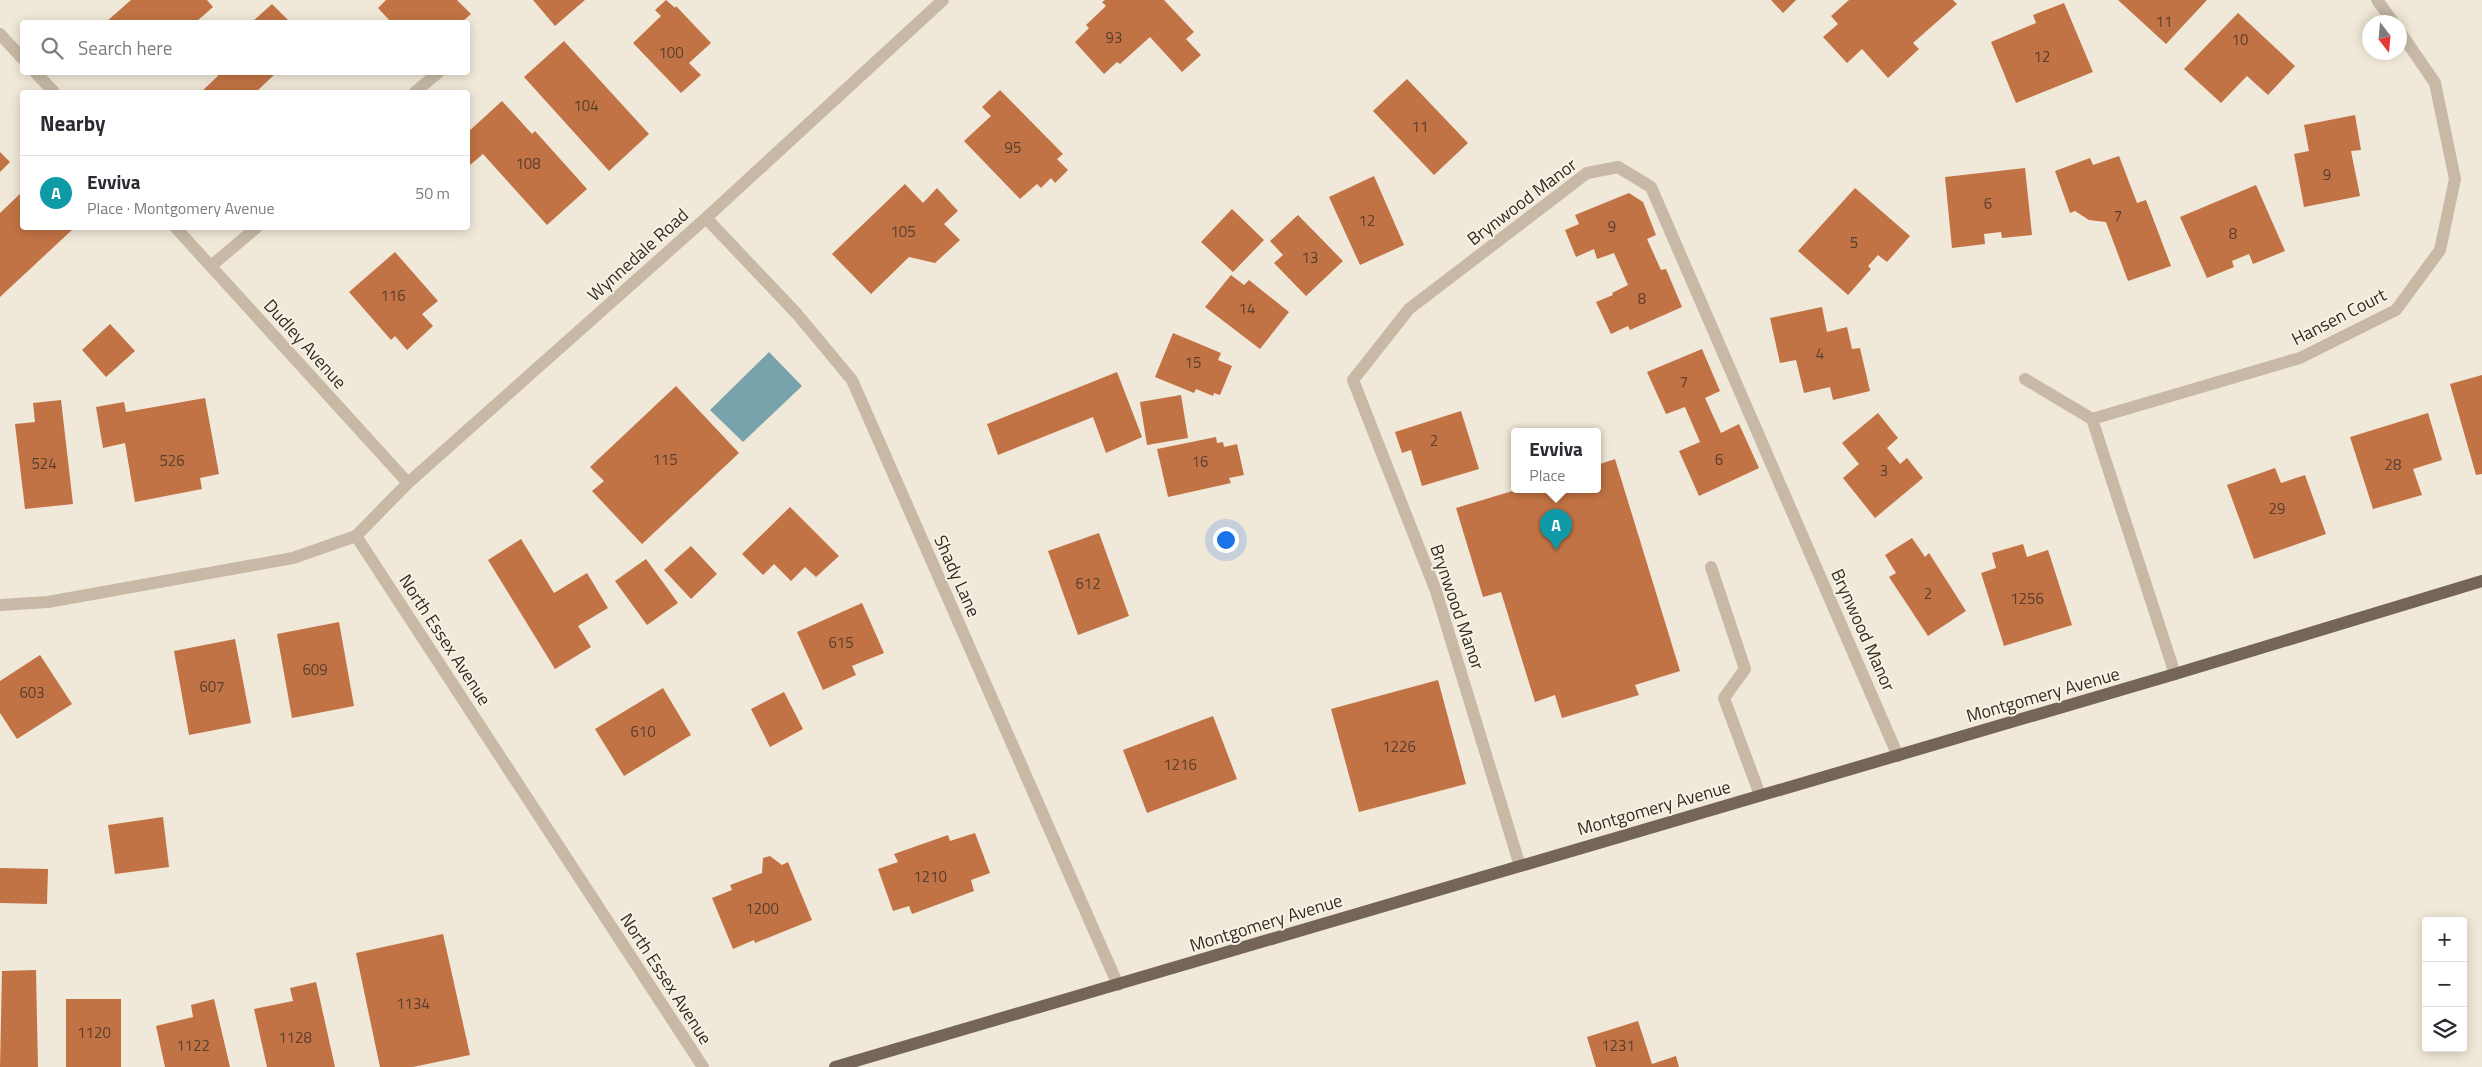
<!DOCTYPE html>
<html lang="en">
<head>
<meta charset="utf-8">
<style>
  :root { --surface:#fff; --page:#f7f7f7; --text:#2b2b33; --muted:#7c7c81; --line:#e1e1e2; --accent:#0b8043 }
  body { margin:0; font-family:"Titillium Web",sans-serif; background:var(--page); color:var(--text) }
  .controls { position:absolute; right:15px; bottom:15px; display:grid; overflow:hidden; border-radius:5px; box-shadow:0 2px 12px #0003 }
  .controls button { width:45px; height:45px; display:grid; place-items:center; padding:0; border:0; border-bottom:1px solid var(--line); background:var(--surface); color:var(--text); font:25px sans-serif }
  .compass { position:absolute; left:2362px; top:15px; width:45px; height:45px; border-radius:50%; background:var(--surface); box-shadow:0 2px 12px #0003; rotate:164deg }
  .you { position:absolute; left:1225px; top:539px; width:18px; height:18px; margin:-12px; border:4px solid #fff; border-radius:50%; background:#1a73e8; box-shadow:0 0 0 8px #1a73e833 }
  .badge { display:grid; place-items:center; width:32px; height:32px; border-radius:50%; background:var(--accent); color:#fff; font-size:16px; font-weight:700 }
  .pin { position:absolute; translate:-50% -41px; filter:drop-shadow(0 1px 2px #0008) }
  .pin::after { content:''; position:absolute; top:26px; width:18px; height:15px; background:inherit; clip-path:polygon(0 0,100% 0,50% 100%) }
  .popup { position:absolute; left:1511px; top:428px; width:90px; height:65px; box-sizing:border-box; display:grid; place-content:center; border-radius:5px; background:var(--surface); filter:drop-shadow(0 1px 4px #0005); font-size:16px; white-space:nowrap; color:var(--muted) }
  .popup b { font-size:19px; color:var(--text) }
  .popup::after { content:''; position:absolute; left:50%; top:100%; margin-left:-10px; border:10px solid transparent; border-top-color:var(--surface) }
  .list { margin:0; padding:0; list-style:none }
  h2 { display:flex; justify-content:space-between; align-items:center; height:65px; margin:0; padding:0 20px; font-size:21px }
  h2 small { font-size:16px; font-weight:400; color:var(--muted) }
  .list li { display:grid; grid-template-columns:32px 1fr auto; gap:15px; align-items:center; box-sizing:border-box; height:75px; padding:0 20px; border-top:1px solid var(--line) }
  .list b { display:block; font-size:19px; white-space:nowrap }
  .list p { margin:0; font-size:16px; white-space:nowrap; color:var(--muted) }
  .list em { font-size:16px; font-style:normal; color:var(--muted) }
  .icon { flex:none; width:28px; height:28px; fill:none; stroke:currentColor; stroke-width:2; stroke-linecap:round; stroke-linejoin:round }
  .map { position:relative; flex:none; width:2482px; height:1067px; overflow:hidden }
  .search { position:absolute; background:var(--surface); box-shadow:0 2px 12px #0003; left:20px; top:20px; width:450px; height:55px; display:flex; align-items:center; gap:12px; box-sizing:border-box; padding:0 18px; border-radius:5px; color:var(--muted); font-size:19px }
  .panel { position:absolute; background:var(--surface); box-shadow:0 2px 12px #0003; left:20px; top:90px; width:450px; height:140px; border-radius:5px }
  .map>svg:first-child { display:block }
</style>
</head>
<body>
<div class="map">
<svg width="2482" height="1067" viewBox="0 0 2482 1067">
  <rect width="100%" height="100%" fill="#f0e8d8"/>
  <!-- water -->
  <path fill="#78a3ac" d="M769,352L802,386L743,442L710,410Z"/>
  <!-- building -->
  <path fill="#c27345" d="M131,0H207L213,7L196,22H106Z
    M386,0H457L471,14L462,22H391L378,8Z
    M533,0H585L555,26Z
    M666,0L675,8L676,6L711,43L689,63L701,75L681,93L633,43L661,16L655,10Z
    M1105,0H1164L1194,32L1186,39L1201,55L1182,72L1150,37L1120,64L1117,62L1104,74L1075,42L1089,28L1086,25L1106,6L1102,2Z
    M1771,0H1796L1783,13Z
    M1849,0H1953L1957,4L1913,43L1919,49L1888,78L1862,49L1847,63L1823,37L1838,24L1831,16Z
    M2118,0H2207L2166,44Z
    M2064,3L2093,72L2016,103L1991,42L2036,23L2033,15Z
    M272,4L290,22H252Z
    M2238,13L2295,66L2268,95L2247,76L2221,103L2184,69Z
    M564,41L649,134L609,171L524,77Z
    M216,72H277L256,92H201L218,76Z
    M1407,79L1468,143L1434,175L1373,111Z
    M1000,90L1063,154L1057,159L1068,170L1055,183L1051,178L1041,188L1037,184L1020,199L964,141L991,116L982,107Z
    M502,101L532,134L535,131L587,189L547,225L483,154L470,165L468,162V132Z
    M2355,115L2361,150L2351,151L2360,196L2304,207L2294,154L2309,151L2304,125Z
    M0,152L10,162L0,172Z
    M2119,156L2137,203L2146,200L2171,266L2128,281L2106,222L2089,220L2075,211L2070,213L2055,171L2090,158L2093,165Z
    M2025,168L2032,235L2002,238L2001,232L1984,234L1985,244L1952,248L1945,177Z
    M1374,176L1404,245L1360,265L1329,197Z
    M905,184L923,203L937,188L958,211L944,224L960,240L935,263L909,257L871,294L832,254Z
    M2256,185L2285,251L2253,264L2249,254L2232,261L2234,267L2207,278L2180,217Z
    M1855,188L1910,236L1887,262L1878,255L1868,266L1871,269L1848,295L1798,251Z
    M22,192V228L73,229L0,297V213Z
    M1629,193L1643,202L1656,235L1647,239L1661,270L1666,269L1682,307L1630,330L1628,326L1611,334L1596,302L1613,295L1612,293L1628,285L1614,253L1597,259L1594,249L1576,257L1565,230L1579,224L1575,215Z
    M1232,209L1264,240L1233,272L1201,242Z
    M1298,215L1343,261L1306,296L1274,263L1283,255L1270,241Z
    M395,252L438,301L422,314L433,326L407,350L395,336L391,340L349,292Z
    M1231,275L1244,285L1249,280L1289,312L1260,349L1205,307Z
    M1822,307L1827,332L1847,327L1852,349L1860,348L1870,391L1833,400L1830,387L1804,393L1796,360L1780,363L1770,318Z
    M110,324L135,351L106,377L82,350Z
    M1173,333L1221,353L1218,360L1232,366L1220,395L1214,393L1213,396L1196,389L1194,393L1155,377Z
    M1702,349L1720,391L1705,398L1721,433L1739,424L1759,468L1699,496L1679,451L1700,442L1685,407L1666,414L1647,372Z
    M1117,372L1142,437L1106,453L1093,417L998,455L987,424Z
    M2482,375V474L2476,475L2450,384Z
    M676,386L739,453L642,544L592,491L604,481L590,467Z
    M1181,395L1188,438L1147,445L1140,402Z
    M205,398L219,474L200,478L202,489L135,502L125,443L103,448L96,407L124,402L126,412Z
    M61,400L73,504L25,509L15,424L35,422L33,403Z
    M1461,411L1479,469L1422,486L1411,450L1402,453L1395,432Z
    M1878,413L1898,438L1887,448L1900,464L1907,458L1923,478L1875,518L1843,478L1859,464L1842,443Z
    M2428,413L2442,460L2413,469L2422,495L2373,509L2350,437Z
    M1216,437L1217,443L1223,442L1224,447L1237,444L1244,475L1229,478L1231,483L1168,497L1157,449Z
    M1615,459L1680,671L1635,685L1639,695L1562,718L1555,695L1535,702L1501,592L1483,597L1456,508L1519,489H1597V465Z
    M2275,468L2281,483L2305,475L2326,534L2254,559L2227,485Z
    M790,507L839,556L816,577L805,567L791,581L774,564L763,575L742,554Z
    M1099,533L1129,616L1078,635L1048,551Z
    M1912,538L1925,557L1929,553L1966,611L1928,636L1889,577L1896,573L1885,555Z
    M521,539L554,593L587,573L608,608L578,626L591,647L555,669L488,560Z
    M2023,544L2027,557L2048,550L2072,625L2004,646L1981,573L1996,568L1992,553Z
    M691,546L717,574L691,599L664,570Z
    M646,559L678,603L647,625L615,581Z
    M862,603L884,653L852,666L856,675L823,690L797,632Z
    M339,622L354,706L292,718L277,634Z
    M235,639L251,723L189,735L174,651Z
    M40,655L72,704L17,739L0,713V681Z
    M1438,680L1466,784L1359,812L1331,709Z
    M663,688L691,735L624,776L595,729Z
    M784,692L803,729L770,747L751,709Z
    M1213,716L1237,779L1147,813L1123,750Z
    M163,817L169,867L115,874L108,825Z
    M975,833L990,873L971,880L974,891L912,914L909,906L893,911L878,869L898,862L894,854L948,835L950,841Z
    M770,856L782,865L788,862L812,920L755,943L754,940L733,949L712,898L732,890L730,885L762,873L763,858Z
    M0,868L48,869L47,904L0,903Z
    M443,934L470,1055L413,1067H380L356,953Z
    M36,970L38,1067H0L2,971Z
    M316,982L335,1067H267L254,1009L293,1001L290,988Z
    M66,999H121V1067H66Z
    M214,999L230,1067H165L156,1026L193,1017L191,1005Z
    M1638,1021L1652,1064L1676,1056L1679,1067H1596L1587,1037Z"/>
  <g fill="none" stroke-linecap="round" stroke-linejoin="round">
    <!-- minor -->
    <path stroke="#c7b9a5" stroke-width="12" d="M2377,0L2393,22
      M0,34L22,58
      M35,72L54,92
      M415,92L439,72
      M706,218L797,314L852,380L1118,985
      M176,228L408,483
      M211,266L256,228
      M2025,379L2092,419
      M356,536L703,1067
      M1711,567L1745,669L1724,698L1760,795
      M0,605L48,602L293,558L356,536L408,483L706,218L943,0
      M2175,674L2092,419L2300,358L2396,310L2440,250L2455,179L2435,83L2400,32
      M1520,866L1436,591L1353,380L1409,309L1587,173L1618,167L1651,187L1898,756"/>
    <!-- major -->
    <path stroke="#756557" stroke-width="12" d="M835,1067L2175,674L2482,581"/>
  </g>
  <g text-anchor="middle" stroke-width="4" stroke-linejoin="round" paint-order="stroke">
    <!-- number labels -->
    <g font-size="15" fill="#573e2e">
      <text x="2164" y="27">11</text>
      <text x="1114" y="43">93</text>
      <text x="2240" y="45">10</text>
      <text x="671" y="58">100</text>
      <text x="2042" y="62">12</text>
      <text x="586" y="111">104</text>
      <text x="1420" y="132">11</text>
      <text x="1013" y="153">95</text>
      <text x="528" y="169">108</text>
      <text x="2327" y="180">9</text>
      <text x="1988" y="209">6</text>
      <text x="2118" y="221">7</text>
      <text x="1367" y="226">12</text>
      <text x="1612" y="232">9</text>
      <text x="903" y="237">105</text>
      <text x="2233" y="239">8</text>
      <text x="1854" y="248">5</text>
      <text x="1310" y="263">13</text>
      <text x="393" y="301">116</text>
      <text x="1642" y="304">8</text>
      <text x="1247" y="314">14</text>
      <text x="1820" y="359">4</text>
      <text x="1193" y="368">15</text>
      <text x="1684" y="387">7</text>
      <text x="1434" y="446">2</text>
      <text x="665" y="465">115</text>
      <text x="1719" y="465">6</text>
      <text x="172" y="466">526</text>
      <text x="1200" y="467">16</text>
      <text x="44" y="469">524</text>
      <text x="2393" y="470">28</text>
      <text x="1884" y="476">3</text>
      <text x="2277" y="514">29</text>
      <text x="1088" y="589">612</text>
      <text x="1928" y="599">2</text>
      <text x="2027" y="604">1256</text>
      <text x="841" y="648">615</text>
      <text x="315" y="675">609</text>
      <text x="212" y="692">607</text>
      <text x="32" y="698">603</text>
      <text x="643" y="737">610</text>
      <text x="1399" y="752">1226</text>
      <text x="1180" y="770">1216</text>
      <text x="930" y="882">1210</text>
      <text x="762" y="914">1200</text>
      <text x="413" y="1009">1134</text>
      <text x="94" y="1038">1120</text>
      <text x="295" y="1043">1128</text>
      <text x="193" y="1051">1122</text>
      <text x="1618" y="1051">1231</text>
    </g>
    <!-- street labels -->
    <g font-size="18" fill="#332c26" stroke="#f8f2e4">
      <text transform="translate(1522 202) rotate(-37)" y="6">Brynwood Manor</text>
      <text transform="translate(638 255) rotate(-42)" y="6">Wynnedale Road</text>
      <text transform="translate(2339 317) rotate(-27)" y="6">Hansen Court</text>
      <text transform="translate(305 344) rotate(48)" y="6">Dudley Avenue</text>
      <text transform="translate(957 576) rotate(66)" y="6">Shady Lane</text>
      <text transform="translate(1457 607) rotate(71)" y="6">Brynwood Manor</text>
      <text transform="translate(1863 630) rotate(66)" y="6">Brynwood Manor</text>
      <text transform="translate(445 640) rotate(57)" y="6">North Essex Avenue</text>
      <text transform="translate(2043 695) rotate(-16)" y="6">Montgomery Avenue</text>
      <text transform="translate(1654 808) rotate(-16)" y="6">Montgomery Avenue</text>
      <text transform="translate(1266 923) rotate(-17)" y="6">Montgomery Avenue</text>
      <text transform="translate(666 979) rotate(57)" y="6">North Essex Avenue</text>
    </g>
  </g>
</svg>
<div class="controls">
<button>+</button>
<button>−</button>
<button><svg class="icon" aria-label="layers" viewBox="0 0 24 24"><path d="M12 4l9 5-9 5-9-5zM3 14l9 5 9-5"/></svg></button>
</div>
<svg class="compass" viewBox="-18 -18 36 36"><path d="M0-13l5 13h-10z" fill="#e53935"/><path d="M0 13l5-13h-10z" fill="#7c7c81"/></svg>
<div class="you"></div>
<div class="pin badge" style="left:1556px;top:550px;background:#0f9aa8">A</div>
<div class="popup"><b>Evviva</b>Place</div>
<div class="search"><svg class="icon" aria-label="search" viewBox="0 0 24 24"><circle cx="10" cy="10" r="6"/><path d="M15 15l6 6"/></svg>Search here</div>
<section class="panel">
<h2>Nearby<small></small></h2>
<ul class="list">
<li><span class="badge" style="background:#0f9aa8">A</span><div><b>Evviva</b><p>Place · Montgomery Avenue</p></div><em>50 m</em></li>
</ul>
</section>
</div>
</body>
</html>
